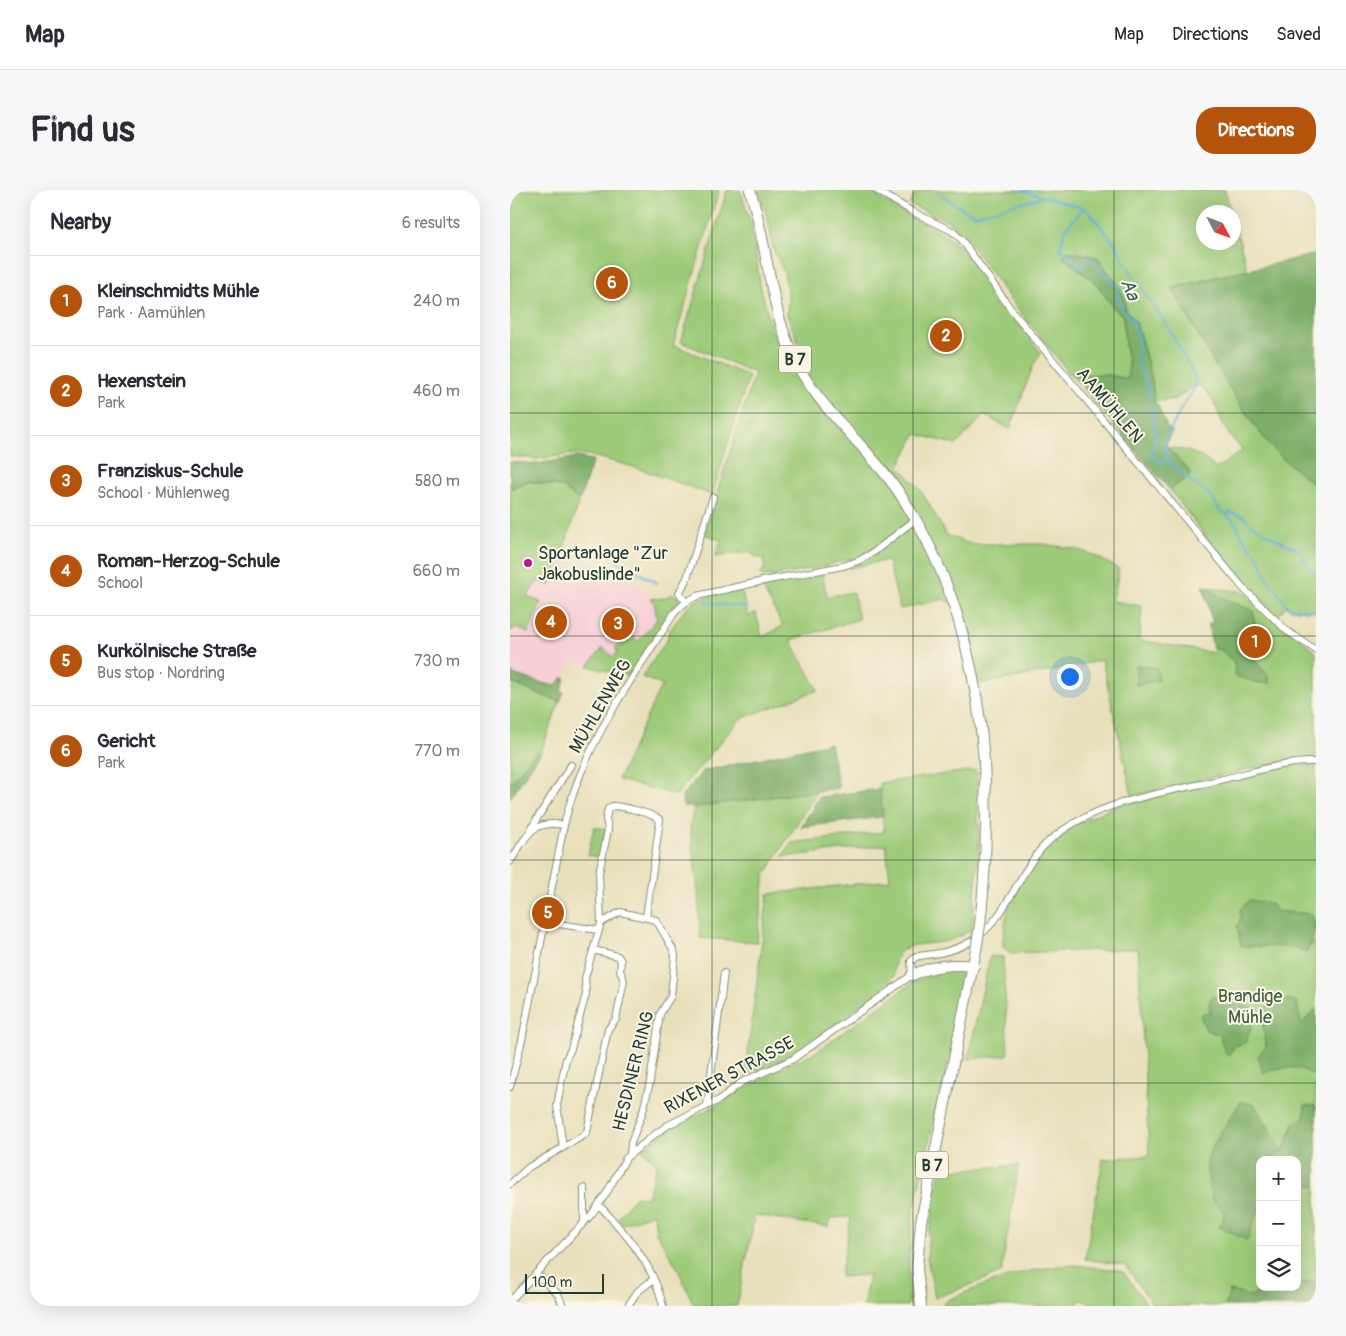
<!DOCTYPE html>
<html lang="en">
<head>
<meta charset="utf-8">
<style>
  :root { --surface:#fff; --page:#f7f7f7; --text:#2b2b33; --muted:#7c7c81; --line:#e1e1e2; --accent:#b45309 }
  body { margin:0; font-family:Pangolin,sans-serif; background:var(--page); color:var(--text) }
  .controls { position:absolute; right:15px; bottom:15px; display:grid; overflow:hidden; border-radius:10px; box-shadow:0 5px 20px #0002 }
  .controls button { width:45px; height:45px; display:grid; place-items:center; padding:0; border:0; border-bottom:1px solid var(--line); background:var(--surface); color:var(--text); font:25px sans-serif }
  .compass { position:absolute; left:686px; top:15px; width:45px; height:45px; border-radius:50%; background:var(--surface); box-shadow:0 5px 20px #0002; rotate:131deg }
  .scale { position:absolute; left:15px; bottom:12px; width:79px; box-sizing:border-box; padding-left:5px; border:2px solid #1f3d34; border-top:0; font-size:14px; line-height:18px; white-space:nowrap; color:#1f3d34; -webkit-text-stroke:4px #fcf5e5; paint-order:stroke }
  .you { position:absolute; left:559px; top:486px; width:18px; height:18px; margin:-12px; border:4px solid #fff; border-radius:50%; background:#1a73e8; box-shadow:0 0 0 8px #1a73e833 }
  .badge { display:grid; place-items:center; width:32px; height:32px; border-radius:50%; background:var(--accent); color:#fff; font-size:16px; font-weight:700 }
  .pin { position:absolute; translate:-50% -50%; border:2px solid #fff; box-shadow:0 1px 5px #0006 }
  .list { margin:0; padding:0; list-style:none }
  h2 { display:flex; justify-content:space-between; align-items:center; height:65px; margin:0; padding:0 20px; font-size:21px }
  h2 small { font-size:16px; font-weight:400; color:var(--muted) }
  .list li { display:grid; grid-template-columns:32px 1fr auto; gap:15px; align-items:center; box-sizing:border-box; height:90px; padding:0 20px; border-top:1px solid var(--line) }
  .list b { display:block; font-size:19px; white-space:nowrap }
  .list p { margin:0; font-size:16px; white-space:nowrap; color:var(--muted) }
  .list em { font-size:16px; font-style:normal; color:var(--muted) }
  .icon { flex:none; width:28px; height:28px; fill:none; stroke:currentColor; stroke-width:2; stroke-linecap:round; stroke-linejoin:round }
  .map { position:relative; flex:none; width:806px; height:1116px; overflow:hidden; border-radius:20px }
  header { display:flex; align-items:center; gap:30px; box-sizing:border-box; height:70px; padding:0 25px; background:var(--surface); border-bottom:1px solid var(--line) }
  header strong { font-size:24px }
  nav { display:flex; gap:28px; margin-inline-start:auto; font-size:18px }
  .intro { display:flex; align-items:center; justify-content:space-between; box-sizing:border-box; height:120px; padding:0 30px }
  h1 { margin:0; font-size:35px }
  .button { padding:12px 22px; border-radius:20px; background:var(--accent); color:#fff; font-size:18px; font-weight:700 }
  main { display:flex; gap:30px; padding:0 30px }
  aside { flex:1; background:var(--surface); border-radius:20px; box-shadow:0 5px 20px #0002 }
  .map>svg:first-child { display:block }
</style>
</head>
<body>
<header>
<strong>Map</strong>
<nav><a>Map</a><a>Directions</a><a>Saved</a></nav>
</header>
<div class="intro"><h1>Find us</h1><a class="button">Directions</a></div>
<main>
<aside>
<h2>Nearby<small>6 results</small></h2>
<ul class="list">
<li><span class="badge">1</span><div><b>Kleinschmidts Mühle</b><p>Park · Aamühlen</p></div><em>240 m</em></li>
<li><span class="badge">2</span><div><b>Hexenstein</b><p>Park</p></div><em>460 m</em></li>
<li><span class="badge">3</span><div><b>Franziskus-Schule</b><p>School · Mühlenweg</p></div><em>580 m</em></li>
<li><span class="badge">4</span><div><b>Roman-Herzog-Schule</b><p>School</p></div><em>660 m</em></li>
<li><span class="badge">5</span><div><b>Kurkölnische Straße</b><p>Bus stop · Nordring</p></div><em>730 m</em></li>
<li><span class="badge">6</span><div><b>Gericht</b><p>Park</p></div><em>770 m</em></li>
</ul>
</aside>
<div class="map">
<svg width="806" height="1116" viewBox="0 0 806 1116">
  <rect width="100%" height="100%" fill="#fcf5e5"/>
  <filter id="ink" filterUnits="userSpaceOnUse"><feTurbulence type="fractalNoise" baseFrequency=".02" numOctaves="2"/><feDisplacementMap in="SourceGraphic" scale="10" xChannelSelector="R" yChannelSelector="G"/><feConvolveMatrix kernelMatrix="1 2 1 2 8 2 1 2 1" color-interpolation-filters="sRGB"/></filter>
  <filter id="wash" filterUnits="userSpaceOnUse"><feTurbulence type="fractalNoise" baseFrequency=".0096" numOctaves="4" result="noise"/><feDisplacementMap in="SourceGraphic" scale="20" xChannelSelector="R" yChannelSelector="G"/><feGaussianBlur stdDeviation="1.12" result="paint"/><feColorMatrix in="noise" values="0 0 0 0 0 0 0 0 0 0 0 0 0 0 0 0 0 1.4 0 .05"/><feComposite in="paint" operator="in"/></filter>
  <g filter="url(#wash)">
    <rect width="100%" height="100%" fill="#e8e0bb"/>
    <!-- built -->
    <path fill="#f7cfd4" d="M49,373L90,387L95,394L106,389H118L135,399L144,412L147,429L128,452H111L108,462L103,467L93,459L78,476L61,471L55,488H52L45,496L28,492L0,483V440H3L17,407L28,391L40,395Z"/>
    <!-- green -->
    <path fill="#9dcb79" stroke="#5e8456" d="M0,0H209L163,155L239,186L202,305L124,277L79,265L63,264L27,269L0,266Z
      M217,0H230L243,40L250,96L263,143L287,191L301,184L277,125L278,105L274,82L263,58L259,33L248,0H360L368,7L398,26L431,42L451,58L531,163L523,176L500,239L474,225L446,255L406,244L389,276L410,299L437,345L460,354H533L566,359L583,365L609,379L603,411L632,416L629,450L704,463L698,434H703L693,396L733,402L806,462V568L778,570L622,606L592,470L547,480L469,494L452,420L434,409L390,419L378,371L368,372L339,378L341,368L312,377L254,388L250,384L254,379V369L244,366L241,363H229L205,367L211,350L194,344L245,183L171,152Z
      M405,0H715L721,22H694V52H724V31L737,79L662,98C692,149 719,203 755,249C769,267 788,281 806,296V422L779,419L776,416L766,428L710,365L660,300L681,283L657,257C679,261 689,262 706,279L733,260C729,255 723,250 719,245C707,227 708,209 689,195L684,196L666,209L644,211L642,189L626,132L615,119C617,98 597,84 588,67L557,61L553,67L586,93L605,119L613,126L615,155L619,176L617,189L600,185L560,184L500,109L455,46L438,31L399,14L407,1Z
      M596,200L606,203L609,217L613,246L576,201Z
      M18,291L53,297L65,308L70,309L49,373L40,396L28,391L17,407L31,412L18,443L5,437L3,440H0V299Z
      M312,383L317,407L343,402L349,429L281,450L308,500L230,529L166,605L108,590L150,498L154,496L132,487L157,450L159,441L177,417L191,408L231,399L238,426L246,423L252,447L273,436L251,395Z
      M162,404L170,408L169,414L156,429L118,486L78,476L93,458L103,467L108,462L105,459L111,452V445L115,440L128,452L147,429L144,412L141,409L154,408Z
      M4,493L25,503L50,511L30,564L28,561L0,594V506Z
      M806,574V742L802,724V755L806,750V1091L787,1094V970H750V1097H769L740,1106L720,1101L715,1116H644L615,1075L575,1069L593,969L638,966L639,962L628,759L501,763L493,757V749L498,716L515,687L536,656L566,634L603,617L776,576Z
      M466,580L469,641L468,669L462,740C454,743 445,749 437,751C412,757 383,747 384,786L361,808L285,864L235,885L258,704L380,690L376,655L272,667L281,653L374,642L369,593Z
      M307,601L255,685L247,752L190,748L188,702L180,637L184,617Z
      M84,637L96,639L91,668L78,665Z
      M480,766L493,767L498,865L458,869Z
      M448,780L452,787L439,868L412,981L403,1025L399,1070L398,1116H353L359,1085L330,1087L341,1027L320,1028L319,1037L245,1025L227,1116H184L168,1079L146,1042L144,1023L113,1034L108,1028L125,1006L137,1008L147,974L131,959L174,930L194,922L275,876L306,862L403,792L435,781Z
      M509,975L491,1083L425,1108L417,1067L419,1042L430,981Z
      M564,1075L609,1080L614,1083L638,1116H596L569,1110L567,1116H431L438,1110C478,1092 520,1077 564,1075Z"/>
    <!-- forest -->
    <path fill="#7eaf69" stroke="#4e764e" d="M557,61L587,67C597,84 617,98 615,119L626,132L642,189L644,211L648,216L657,237L662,241L656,253L657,257L681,284L660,300L613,246L609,217L606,203L596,200L576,201L560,184L600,185L617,189L619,176L615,155L613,126L605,119L586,93L553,67Z
      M806,64V296C788,282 769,267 755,249C719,203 691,149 662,98Z
      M67,267L83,270L70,309L65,308L53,297L18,291L0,299V272L27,274Z
      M694,396L711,407L744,421L745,471L757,484L760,493H749L725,486L724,472L711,460L703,458L698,435L703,434Z
      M627,475L647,478L649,490L626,495V481Z
      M0,483L28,492L45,496L52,488H55L51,501L54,502L50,511L25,503L0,492Z
      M320,553L329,598L184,617L173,616L172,606L193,581Z
      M26,561L30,564L0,608V594Z
      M370,599L373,627L291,637L309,607Z
      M740,710L761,714L766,721L802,724C806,744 806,746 796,763L785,757L731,756L727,737L731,727L730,719Z
      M701,807H708L714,817L724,814L743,818L741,838L736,852L725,856L718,866L713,857L710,845L696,840L690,825L696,822L701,824L699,816Z
      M777,809L787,812L791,834L806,819V878L803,885C787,874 771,877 753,882L748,866L756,857L752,829L756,817Z
      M731,911L744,914L765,948L772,964L784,933L794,929L795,915L806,916V996L787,994V970H750V1016L737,1050L709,1037C721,1015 708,1023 702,1008C700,1001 696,980 697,973C698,958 722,926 731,911Z
      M806,1091V1116H715L720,1101L740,1106L762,1098L787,1097V1094Z"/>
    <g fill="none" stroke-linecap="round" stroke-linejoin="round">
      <!-- stream -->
      <path stroke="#60aed9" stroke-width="2" d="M425,0L441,12L465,25L533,7
        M511,0L573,18L554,41L550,60L561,66L569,77L573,76L580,68L584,69L592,82L601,86V93L608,96L610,101L608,107L610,115L623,131L628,147L630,157L626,168L641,207
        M0,6L7,0
        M573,18L579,22L606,55L616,75L652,128L669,157L686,190V196L672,217L654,253L657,269
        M641,214L646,248L641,265L651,273L657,269C665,275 670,283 678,289C691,299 703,305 709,320L716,324L720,322L735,327L739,333L753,342L792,362L794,371L806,386
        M716,324L726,334L735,351L750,369L756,386L776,414L781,418L806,421
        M106,371L147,393
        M195,410L198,413L237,417"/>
    </g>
  </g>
  <g filter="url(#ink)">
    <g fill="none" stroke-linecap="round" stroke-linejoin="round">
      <!-- minor casing -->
      <g stroke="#848e78" stroke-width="8">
        <path id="minor" d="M366,0L403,22L442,41L451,49L503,122L733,398L777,441L806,460
          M176,412L169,403L177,388L203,307
          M17,646L28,627L61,575
          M0,672C16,648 20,629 54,635
          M36,732L88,740
          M91,733L89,683L98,640L96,628L98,619L102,616C112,616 145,624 150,630L136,727
          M0,897L12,850L54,635C73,555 121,490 165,422L176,412L187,406L253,391L333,376L348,371L364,362L406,329
          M197,916L214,783
          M53,958L47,915L56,869L61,859L76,804L75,788L91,733L110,722L146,730L164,761L165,766L161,806L150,824L140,892L133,921L121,953L120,963
          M0,994L19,977L73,946L77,942L98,839L106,829L114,791L110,780L111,771L108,766L83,760
          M89,1015C117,1045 144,1075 153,1116
          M74,1033V998
          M26,1083L48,1104L53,1116
          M0,1111L81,1025L96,1004L116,968L144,945L158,935L209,910L232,892L283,869L402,785L401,771L406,767C412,765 418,765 424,764C436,762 450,758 460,752C499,729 507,680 539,651C586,610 651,604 709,590C740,583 774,571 806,572
          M118,1116L127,1102L144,1089"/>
      </g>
      <!-- primary casing -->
      <g stroke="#848e78" stroke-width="12">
        <path id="primary" d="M240,0C259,58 259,122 288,176C314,224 358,257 388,301C473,427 486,587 470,735
          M402,785C423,776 441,773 464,776
          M411,1116L407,1078L411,1032L466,760"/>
      </g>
      <!-- minor -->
      <use href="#minor" stroke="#fff" stroke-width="6"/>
      <!-- primary -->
      <use href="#primary" stroke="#fff" stroke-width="10"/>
      <!-- primary-bridge casing -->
      <g stroke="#848e78" stroke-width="12" stroke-linecap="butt">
        <path id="primary-bridge" d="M466,760L470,735"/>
      </g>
      <!-- primary-bridge -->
      <use href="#primary-bridge" stroke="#fff" stroke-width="10"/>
    </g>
  </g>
  <!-- grid -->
  <path fill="none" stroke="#1f3d34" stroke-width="1" stroke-opacity="0.55" d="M202,0V1116M403,0V1116M604,0V1116M0,223H806M0,446H806M0,670H806M0,893H806"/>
  <!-- markers -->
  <circle fill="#b5179e" stroke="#fcf5e5" stroke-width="2" cx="18" cy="373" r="5"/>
  <g text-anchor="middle" stroke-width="4" stroke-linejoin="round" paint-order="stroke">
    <!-- shield labels -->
    <g fill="#fcf5e5" stroke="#617469" stroke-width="1">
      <rect x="269" y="155.5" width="32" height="27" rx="4"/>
      <rect x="406" y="961.5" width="32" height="27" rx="4"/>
    </g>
    <g font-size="16" font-weight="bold" fill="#1f3d34">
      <text x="285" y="175">B 7</text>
      <text x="422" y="981">B 7</text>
    </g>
    <!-- street labels -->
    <g font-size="18" fill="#1f3d34" stroke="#fcf5e5">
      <text transform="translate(600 215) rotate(50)" y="6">AAMÜHLEN</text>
      <text transform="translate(90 516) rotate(-60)" y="6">MÜHLENWEG</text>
      <text transform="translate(123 881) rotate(-76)" y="6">HESDINER RING</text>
      <text transform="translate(219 885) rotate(-28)" y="6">RIXENER STRASSE</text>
    </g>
    <!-- poi labels -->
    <g font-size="18" fill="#1f3d34" stroke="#fcf5e5" text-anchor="start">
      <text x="28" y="369">Sportanlage "Zur<tspan x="28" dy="21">Jakobuslinde"</tspan></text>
    </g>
    <!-- park labels -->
    <g font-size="18" fill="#3e6045" stroke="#fcf5e5">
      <text x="740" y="812">Brandige<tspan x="740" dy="21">Mühle</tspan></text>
    </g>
    <!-- water labels -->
    <g font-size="19" font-style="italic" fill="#325f66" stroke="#fcf5e5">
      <text transform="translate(621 99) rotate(68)" y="7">Aa</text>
    </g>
  </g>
</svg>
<div class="controls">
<button>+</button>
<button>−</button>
<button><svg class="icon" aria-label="layers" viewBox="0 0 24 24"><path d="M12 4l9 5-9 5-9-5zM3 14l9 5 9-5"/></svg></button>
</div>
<svg class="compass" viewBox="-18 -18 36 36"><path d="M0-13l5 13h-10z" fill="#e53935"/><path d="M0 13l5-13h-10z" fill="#7c7c81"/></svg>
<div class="scale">100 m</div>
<div class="you"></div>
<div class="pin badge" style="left:745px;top:452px">1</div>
<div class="pin badge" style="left:436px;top:146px">2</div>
<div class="pin badge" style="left:108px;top:434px">3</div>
<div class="pin badge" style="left:41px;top:432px">4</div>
<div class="pin badge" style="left:38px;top:723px">5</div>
<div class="pin badge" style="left:102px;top:93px">6</div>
</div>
</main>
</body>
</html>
